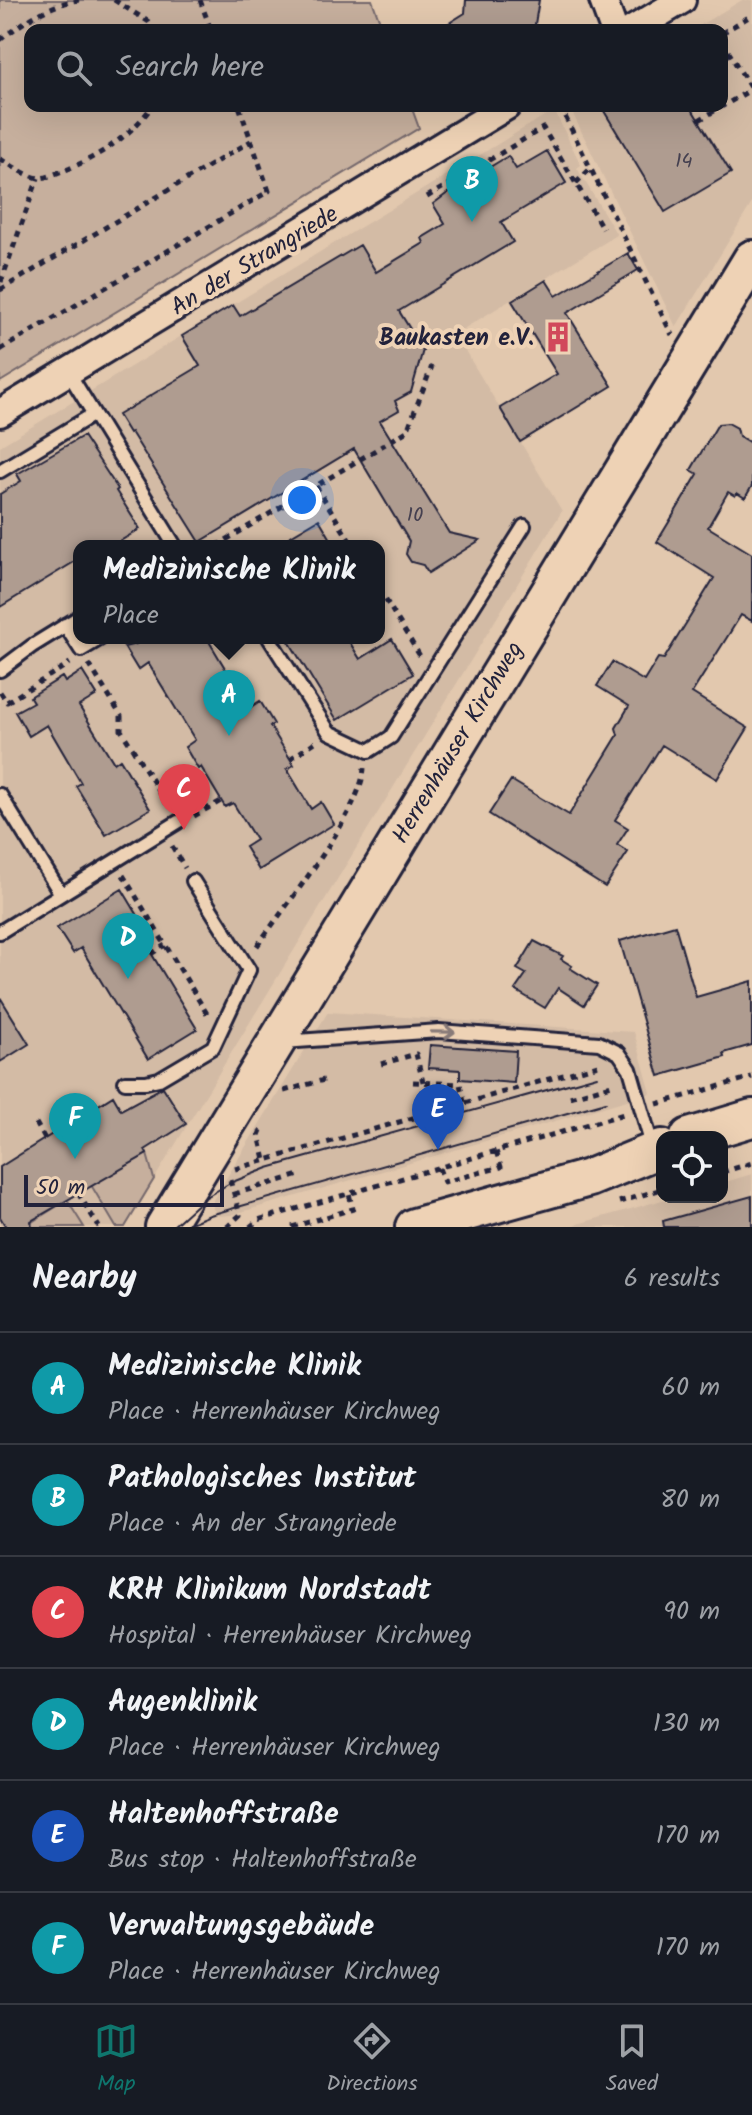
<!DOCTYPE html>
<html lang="en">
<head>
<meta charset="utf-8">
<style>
  :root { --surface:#171b24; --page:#242831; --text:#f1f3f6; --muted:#9ea1a6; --line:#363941; --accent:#0f766e }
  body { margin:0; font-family:Kalam,sans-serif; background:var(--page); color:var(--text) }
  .controls { position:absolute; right:24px; bottom:24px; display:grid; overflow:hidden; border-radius:16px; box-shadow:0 8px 32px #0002 }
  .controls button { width:72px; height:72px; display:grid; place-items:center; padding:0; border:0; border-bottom:2px solid var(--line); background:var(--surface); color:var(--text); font:40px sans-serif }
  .scale { position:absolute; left:24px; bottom:20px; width:200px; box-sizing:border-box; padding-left:8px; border:4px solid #22223b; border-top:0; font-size:22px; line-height:28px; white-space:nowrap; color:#22223b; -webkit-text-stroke:6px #eed2b5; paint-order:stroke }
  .you { position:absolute; left:302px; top:500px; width:28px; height:28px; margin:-20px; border:6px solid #fff; border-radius:50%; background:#1a73e8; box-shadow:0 0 0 12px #1a73e833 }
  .badge { display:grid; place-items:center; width:52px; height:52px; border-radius:50%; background:var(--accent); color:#fff; font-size:26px; font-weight:700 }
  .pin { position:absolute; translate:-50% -66px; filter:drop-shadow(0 2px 4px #0008) }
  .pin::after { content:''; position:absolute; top:42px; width:28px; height:24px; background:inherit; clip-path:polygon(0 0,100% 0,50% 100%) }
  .popup { position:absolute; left:73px; top:540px; width:312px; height:104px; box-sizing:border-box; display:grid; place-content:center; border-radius:16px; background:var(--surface); filter:drop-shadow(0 2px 6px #0005); font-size:26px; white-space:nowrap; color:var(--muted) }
  .popup b { font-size:30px; color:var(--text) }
  .popup::after { content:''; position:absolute; left:50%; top:100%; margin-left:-16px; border:16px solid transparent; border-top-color:var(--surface) }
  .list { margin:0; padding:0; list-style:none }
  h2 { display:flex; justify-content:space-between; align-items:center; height:104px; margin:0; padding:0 32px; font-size:34px }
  h2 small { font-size:26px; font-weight:400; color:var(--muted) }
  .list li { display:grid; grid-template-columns:52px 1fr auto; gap:24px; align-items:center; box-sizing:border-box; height:112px; padding:0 32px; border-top:2px solid var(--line) }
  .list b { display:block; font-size:30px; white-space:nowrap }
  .list p { margin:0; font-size:26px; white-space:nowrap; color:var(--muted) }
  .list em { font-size:26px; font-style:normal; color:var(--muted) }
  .icon { flex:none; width:44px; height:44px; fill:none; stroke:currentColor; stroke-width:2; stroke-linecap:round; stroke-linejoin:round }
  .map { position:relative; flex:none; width:752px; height:1227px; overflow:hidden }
  .search { position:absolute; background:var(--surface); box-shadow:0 8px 32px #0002; left:24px; right:24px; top:24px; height:88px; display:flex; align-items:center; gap:20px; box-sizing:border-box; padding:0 28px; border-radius:16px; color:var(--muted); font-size:30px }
  .sheet { height:776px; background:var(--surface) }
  nav { display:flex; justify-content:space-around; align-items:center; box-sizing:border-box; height:112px; border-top:2px solid var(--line); background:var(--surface); font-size:22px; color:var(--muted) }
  nav a { display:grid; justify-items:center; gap:4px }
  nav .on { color:var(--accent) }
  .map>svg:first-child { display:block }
</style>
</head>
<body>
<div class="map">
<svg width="752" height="1227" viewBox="0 0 752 1227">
  <rect width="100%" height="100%" fill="#e2c8ae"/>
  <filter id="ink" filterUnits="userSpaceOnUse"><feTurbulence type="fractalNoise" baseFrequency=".0125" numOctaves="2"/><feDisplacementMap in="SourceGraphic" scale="16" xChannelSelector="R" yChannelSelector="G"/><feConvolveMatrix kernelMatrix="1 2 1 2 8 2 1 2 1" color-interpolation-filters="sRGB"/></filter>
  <g filter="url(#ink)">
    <!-- built -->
    <path fill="#d3bba5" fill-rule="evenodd" d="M742,0H752V203L676,327L573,114L574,106H722V30H692Z
      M554,110L581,165L577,168L617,235L455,334L562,511L125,1227H0V446ZM79,546H379V638H79Z
      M328,1012L634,1032L651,1093L231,1215L219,1216L213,1209V1200Z
      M752,1174V1227H567L673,1197H722V1183Z"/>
    <!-- green -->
    <path fill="#c6af9d" stroke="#74686c" stroke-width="2" d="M0,0H372L383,30H30V106H411L419,128L0,382Z
      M147,1154L154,1179L125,1227H116L91,1185Z
      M67,1200L84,1227H24Z"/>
    <!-- building -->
    <path fill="#af9c90" stroke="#22223b" stroke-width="2" d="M466,0H539L534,30H438L465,13Z
      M601,106H690L731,173L665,212Z
      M547,151L566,183L501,222L513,242L399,311L423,350L411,392L395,401L399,410L380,421L449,533L480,540L428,573L423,565L411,562L406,554L409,541L354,449L200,542L131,432L129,433L118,415L200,366L182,336L233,305L240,316L360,245L376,272L424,243L422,238L445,224L433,204L449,192L508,156L516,169Z
      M628,253L638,270L567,313L612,386L520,442L500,408L557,374L512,301L546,280L556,296Z
      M728,423L737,428L739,436L752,444V486L745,498L737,493L735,496L728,492L708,527L752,554V621L741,615L692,693L748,728L717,779L662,745L615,820L628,828L617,845L628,852L605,887L489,814L511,780L569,815L618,735L616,728L629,706L597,686L612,662L644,681L658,658L664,659L714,578L657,542L698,474L691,470L702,451L718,424Z
      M83,436L118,489L116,491L140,529L112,546H79V559L0,607V494L21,481L17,474Z
      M319,519L335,546H274Z
      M133,638H207L249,708L260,701L274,724L270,726L294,765L287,769L311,809L321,802L334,824L259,870L245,847L256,840L233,803L225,807L201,767L198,769L185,747L195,740L148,663L138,670L124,647L136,644Z
      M287,638H347L360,659L392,639L413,674L337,720Z
      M82,671L97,695L79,706L114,763L120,759L150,809L106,835L76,786L81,783L47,725L29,736L15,712L33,702L30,697L62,677L65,682Z
      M122,889L137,914L130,918L197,1029L148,1059L81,948L73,953L57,928Z
      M675,925L696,997L752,981V1045L724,1053L725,1057L659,1076L620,941Z
      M534,941L563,956L561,959L572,966L570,968L597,985L584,1005L558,988L545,1008L515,990L526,974L517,969Z
      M0,997L29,1044L0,1062Z
      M430,1045L516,1051L514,1083L460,1079V1070L428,1068Z
      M163,1087L186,1124L145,1150L147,1154L31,1221L32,1227H6L0,1217V1167L113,1096L121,1110Z
      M752,1196V1227H664L663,1221Z"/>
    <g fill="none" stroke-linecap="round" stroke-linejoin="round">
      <!-- lane casing -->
      <g stroke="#22223b" stroke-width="18">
        <path id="lane" d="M68,372L175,546
          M0,471L94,414
          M65,625L81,650L101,638
          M269,638L329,732L369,751L391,737L524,526
          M0,670L32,646L79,617
          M0,795L61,894
          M0,932L178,822
          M283,1042L439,1031L599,1043L619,1053L630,1069L653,1149
          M125,1082H146L159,1079L213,1047L249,970L193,881"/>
      </g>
      <!-- street casing -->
      <g stroke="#22223b" stroke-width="32">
        <path id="street" d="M603,0L614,30
          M632,30L682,0
          M0,413L507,106"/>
      </g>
      <!-- secondary casing -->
      <g stroke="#22223b" stroke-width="42">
        <path id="secondary" d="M689,1137L752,1118
          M164,1227L752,259
          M414,1227L589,1178L662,1148"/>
      </g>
      <!-- path -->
      <path stroke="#22223b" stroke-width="5" stroke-dasharray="6 6" stroke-linecap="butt" d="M114,0L149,22L154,30
        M200,0L211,30
        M722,33L752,15
        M0,40C23,22 50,4 79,0
        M722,41L751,89
        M560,106L672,335
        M699,120L752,89
        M0,159C11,165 27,176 39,178C47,178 56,173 63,171C97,158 131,136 152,106
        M576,183L590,169
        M427,197L543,128L603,229
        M1,282L38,178
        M0,290L251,141
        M0,350L269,191L239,106
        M316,486L353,546
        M216,546L407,431L432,366
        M379,589L420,656
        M89,664L121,716V730L169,807
        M0,692L7,702L70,663
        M290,759L315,742
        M194,816L221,801
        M172,846L185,868
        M123,875L209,1017
        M257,946C285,906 361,813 364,768
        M151,954L165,945
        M381,1064L416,1054L423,1082
        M413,1082L460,1084L464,1102
        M284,1091L324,1080
        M570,1097L615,1084
        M657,1104L752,1077
        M36,1123L45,1139
        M261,1130L259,1135L265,1160
        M439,1168L444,1182L501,1167L496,1151
        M235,1169L598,1065
        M722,1172L752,1163
        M78,1193L99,1227
        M234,1194L303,1174
        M619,1202L662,1189
        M227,1227L240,1215L230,1180
        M250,1227L258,1220L624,1114
        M292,1227L353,1209L349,1194"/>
      <!-- lane -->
      <use href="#lane" stroke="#eed2b5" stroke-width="12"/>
      <!-- street -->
      <use href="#street" stroke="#eed2b5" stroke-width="26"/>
      <!-- secondary -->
      <use href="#secondary" stroke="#eed2b5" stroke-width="36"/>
      <!-- tram -->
      <path stroke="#22223b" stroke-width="2" d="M172,1227L203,1199L230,1183L268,1168L597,1076
        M181,1227L210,1215L606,1102"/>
    </g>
    <!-- one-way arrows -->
    <defs><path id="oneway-shaft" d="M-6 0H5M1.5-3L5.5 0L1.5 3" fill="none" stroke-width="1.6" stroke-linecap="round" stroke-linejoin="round" transform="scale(2)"/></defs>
    <use stroke="#887a78" href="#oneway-shaft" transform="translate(443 1032) rotate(1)"/>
  </g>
  <!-- icons -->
  <defs>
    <g id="building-bare" transform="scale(2.4)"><path d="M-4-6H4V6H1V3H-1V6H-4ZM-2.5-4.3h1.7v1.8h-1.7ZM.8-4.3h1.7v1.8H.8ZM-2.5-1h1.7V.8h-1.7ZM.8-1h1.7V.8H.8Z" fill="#d1495b" stroke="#eed2b5" stroke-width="2.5" paint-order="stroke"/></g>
  </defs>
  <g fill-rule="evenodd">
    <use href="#building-bare" x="558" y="337"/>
  </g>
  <g text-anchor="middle" stroke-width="8" stroke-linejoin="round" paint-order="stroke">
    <!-- number labels -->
    <g font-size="20" fill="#454050">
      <text x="684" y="167">14</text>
      <text x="415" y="521">10</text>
    </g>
    <!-- street labels -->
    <g font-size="24" fill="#22223b" stroke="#eed2b5">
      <text transform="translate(254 260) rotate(-31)" y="8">An der Strangriede</text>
      <text transform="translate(457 742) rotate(-59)" y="8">Herrenhäuser Kirchweg</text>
    </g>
    <!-- poi labels -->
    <g font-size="24" font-weight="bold" fill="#22223b" stroke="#eed2b5" text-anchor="end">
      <text x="534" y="345">Baukasten e.V.</text>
    </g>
  </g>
</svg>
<div class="controls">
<button><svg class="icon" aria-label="locate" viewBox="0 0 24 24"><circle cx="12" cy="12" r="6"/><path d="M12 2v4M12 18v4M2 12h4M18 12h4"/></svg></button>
</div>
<div class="scale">50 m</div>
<div class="you"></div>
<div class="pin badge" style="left:229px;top:736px;background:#0f9aa8">A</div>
<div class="popup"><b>Medizinische Klinik</b>Place</div>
<div class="pin badge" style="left:472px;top:222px;background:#0f9aa8">B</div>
<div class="pin badge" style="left:184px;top:830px;background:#e0444e">C</div>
<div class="pin badge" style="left:128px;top:979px;background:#0f9aa8">D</div>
<div class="pin badge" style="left:438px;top:1150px;background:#1a4fb4">E</div>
<div class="pin badge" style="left:75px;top:1159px;background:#0f9aa8">F</div>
<div class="search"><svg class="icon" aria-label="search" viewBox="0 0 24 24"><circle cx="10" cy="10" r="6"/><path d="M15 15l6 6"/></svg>Search here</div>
</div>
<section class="sheet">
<h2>Nearby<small>6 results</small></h2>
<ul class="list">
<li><span class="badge" style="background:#0f9aa8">A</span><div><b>Medizinische Klinik</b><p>Place · Herrenhäuser Kirchweg</p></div><em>60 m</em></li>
<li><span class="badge" style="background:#0f9aa8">B</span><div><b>Pathologisches Institut</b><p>Place · An der Strangriede</p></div><em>80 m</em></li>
<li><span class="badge" style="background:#e0444e">C</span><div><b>KRH Klinikum Nordstadt</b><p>Hospital · Herrenhäuser Kirchweg</p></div><em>90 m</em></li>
<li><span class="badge" style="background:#0f9aa8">D</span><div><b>Augenklinik</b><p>Place · Herrenhäuser Kirchweg</p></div><em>130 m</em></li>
<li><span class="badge" style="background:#1a4fb4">E</span><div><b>Haltenhoffstraße</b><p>Bus stop · Haltenhoffstraße</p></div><em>170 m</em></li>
<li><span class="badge" style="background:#0f9aa8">F</span><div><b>Verwaltungsgebäude</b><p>Place · Herrenhäuser Kirchweg</p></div><em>170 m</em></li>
</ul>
</section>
<nav>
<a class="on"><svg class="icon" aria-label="map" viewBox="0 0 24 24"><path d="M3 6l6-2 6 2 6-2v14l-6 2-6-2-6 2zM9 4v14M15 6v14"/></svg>Map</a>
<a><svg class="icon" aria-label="directions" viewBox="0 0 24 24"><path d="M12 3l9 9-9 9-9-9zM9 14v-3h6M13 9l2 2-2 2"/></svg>Directions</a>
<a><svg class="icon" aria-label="saved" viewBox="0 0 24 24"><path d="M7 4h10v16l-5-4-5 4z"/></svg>Saved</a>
</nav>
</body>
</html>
